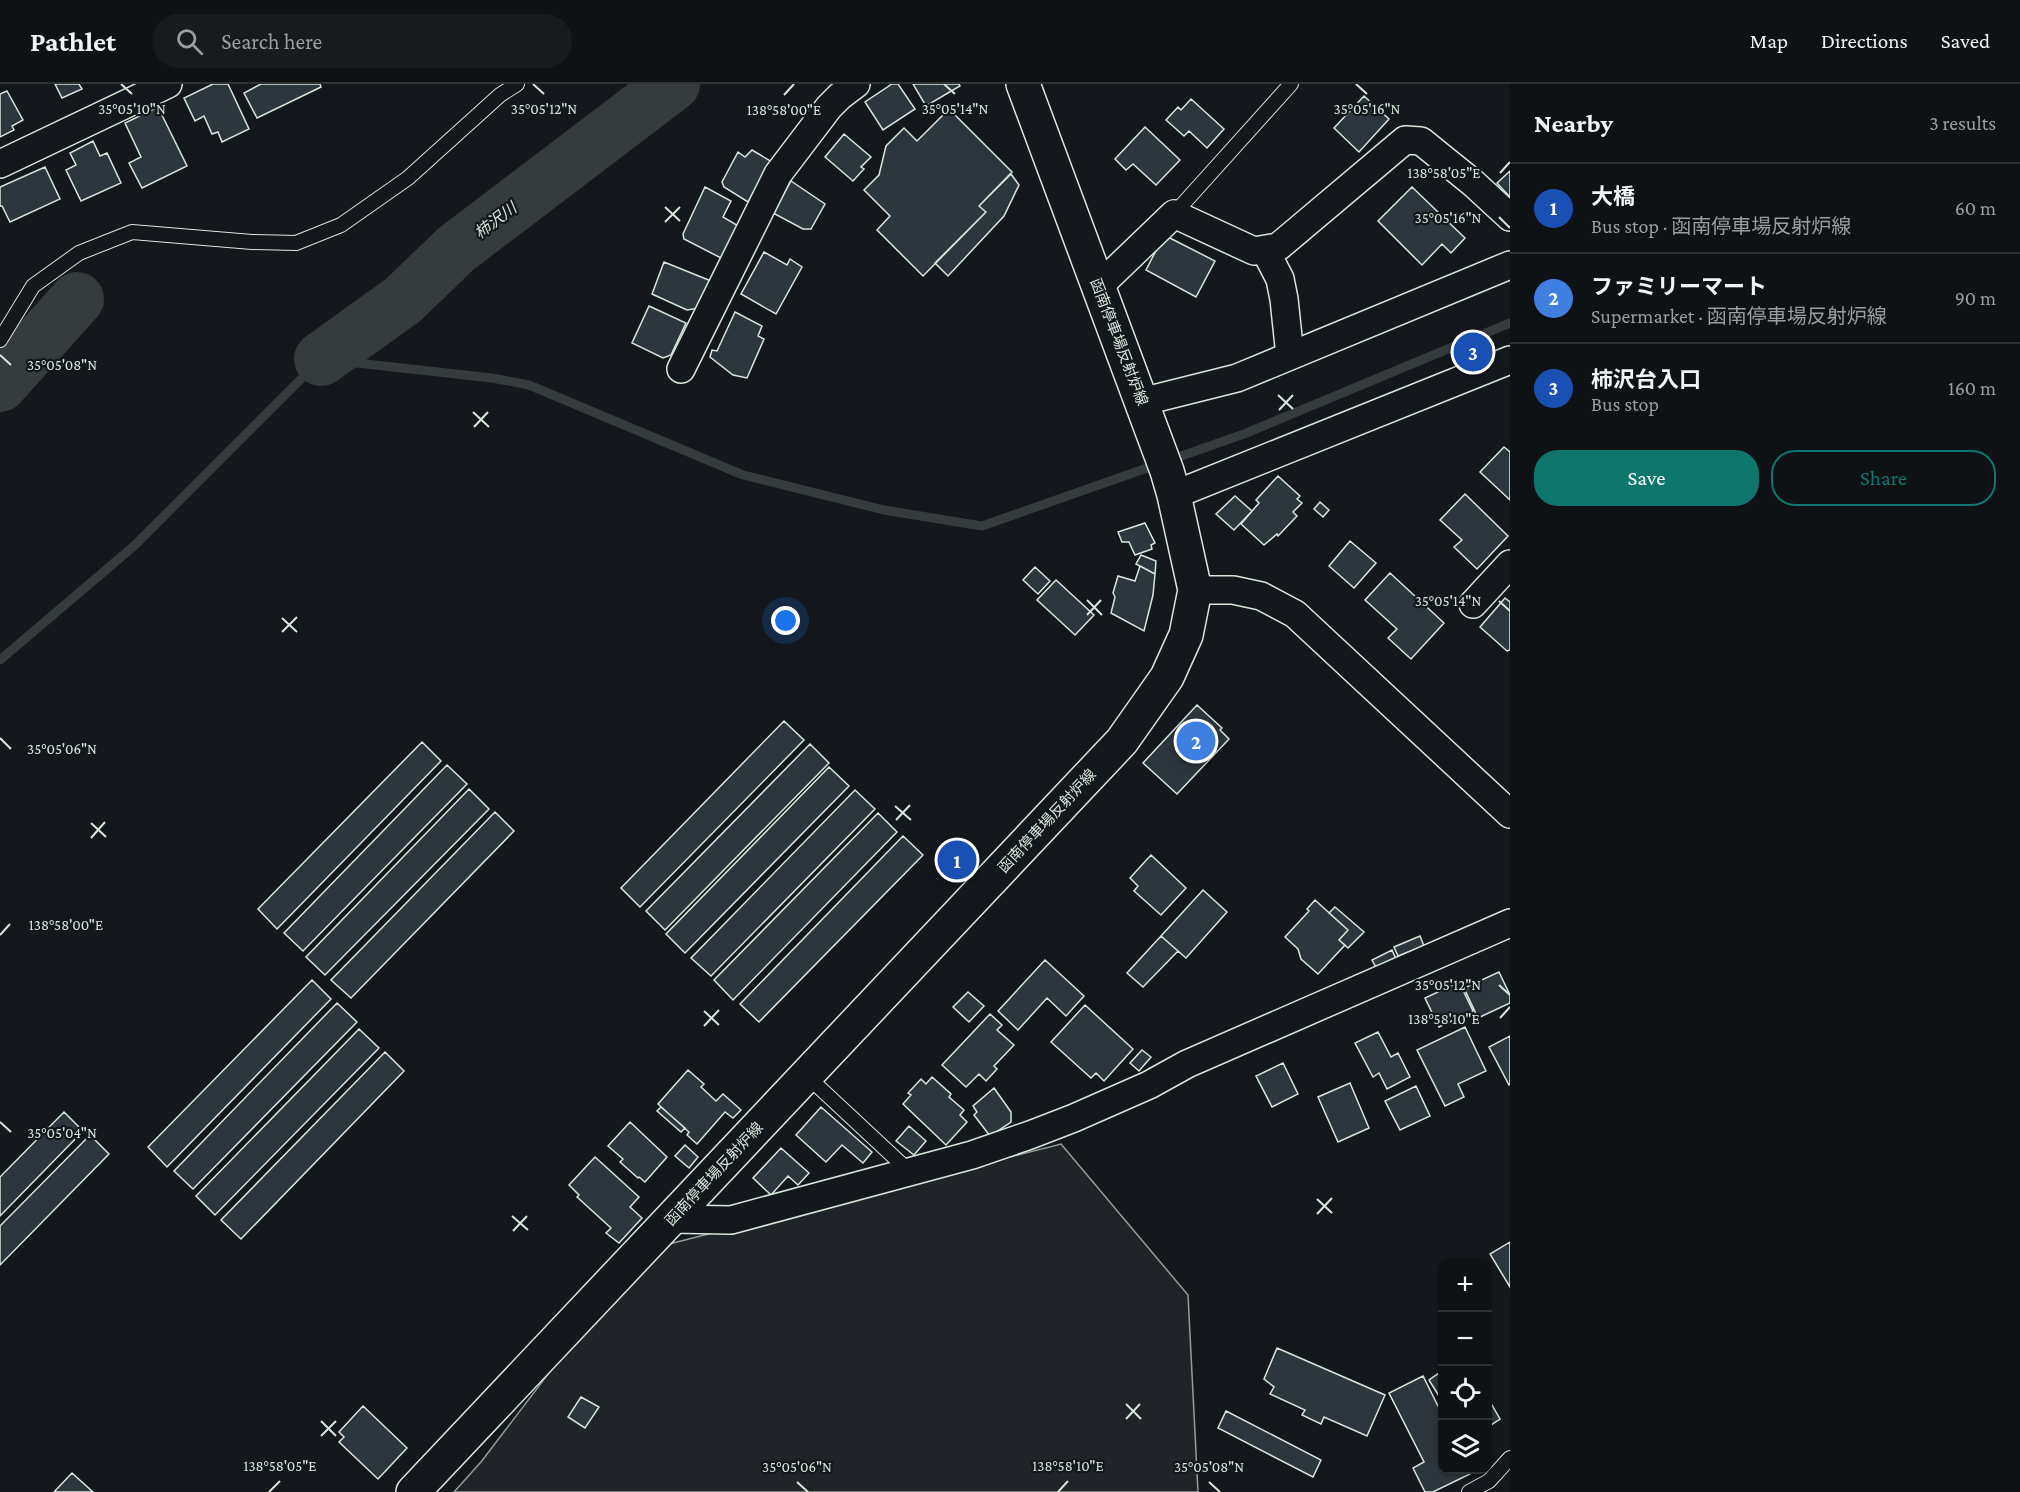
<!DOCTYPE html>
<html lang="en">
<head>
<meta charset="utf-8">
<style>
  :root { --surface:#0f1215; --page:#181b1e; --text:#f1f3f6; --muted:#9b9ea0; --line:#2f3234; --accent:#0f766e }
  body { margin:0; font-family:"Crimson Pro","Noto Sans JP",serif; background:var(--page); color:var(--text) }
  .controls { position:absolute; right:18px; bottom:18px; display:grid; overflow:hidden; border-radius:12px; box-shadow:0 2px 4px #0004 }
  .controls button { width:54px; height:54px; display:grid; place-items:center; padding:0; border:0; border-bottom:2px solid var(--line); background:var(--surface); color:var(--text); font:30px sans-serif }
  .you { position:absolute; left:786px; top:537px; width:21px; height:21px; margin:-15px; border:4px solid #fff; border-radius:50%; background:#1a73e8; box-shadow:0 0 0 9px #1a73e833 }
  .badge { display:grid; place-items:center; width:39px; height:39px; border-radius:50%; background:var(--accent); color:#fff; font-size:20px; font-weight:700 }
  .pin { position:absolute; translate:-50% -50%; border:3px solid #fff; box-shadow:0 2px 6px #0006 }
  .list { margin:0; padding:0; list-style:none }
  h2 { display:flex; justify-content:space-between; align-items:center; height:78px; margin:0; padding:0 24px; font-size:26px }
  h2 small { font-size:20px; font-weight:400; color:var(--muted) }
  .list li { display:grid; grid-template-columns:39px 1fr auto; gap:18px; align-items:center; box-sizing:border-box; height:90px; padding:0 24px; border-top:2px solid var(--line) }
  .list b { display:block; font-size:22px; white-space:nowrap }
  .list p { margin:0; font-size:20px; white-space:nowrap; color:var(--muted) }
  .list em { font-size:20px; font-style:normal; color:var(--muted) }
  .actions { display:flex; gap:12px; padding:18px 24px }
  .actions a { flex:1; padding:14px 0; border:2px solid var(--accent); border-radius:24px; text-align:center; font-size:21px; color:var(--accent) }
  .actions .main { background:var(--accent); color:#fff }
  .icon { flex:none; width:33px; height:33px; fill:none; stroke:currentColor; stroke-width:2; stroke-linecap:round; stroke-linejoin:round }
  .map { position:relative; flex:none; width:1510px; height:1408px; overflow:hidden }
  header { display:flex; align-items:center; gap:36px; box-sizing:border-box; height:84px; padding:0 30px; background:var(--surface); border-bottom:2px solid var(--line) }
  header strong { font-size:28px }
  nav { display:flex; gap:33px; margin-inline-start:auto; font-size:21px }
  .search { width:420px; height:54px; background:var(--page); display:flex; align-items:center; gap:15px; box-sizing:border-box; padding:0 21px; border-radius:33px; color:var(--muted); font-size:22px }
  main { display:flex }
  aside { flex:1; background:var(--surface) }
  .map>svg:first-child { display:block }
</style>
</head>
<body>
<header>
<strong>Pathlet</strong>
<div class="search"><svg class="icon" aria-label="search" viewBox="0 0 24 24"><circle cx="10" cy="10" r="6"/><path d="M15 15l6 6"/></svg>Search here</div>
<nav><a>Map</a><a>Directions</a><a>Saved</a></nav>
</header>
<main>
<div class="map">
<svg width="1510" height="1408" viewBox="0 0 1510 1408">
  <rect width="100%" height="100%" fill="#14181c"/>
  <!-- green -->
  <path fill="#202428" stroke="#939e99" stroke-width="1.5" d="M1061,1060L1188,1211L1198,1408H454L481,1378L642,1167Z"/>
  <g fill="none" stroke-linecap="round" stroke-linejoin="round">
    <!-- stream -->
    <path stroke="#363b3e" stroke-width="9" d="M0,576L134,462L321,275L492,294L529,301L743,391L884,426L982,442L1244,350L1510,239"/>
    <!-- river -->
    <path stroke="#363b3e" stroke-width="54" d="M321,275L403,216L456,165L673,0
      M0,301L77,215"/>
  </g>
  <!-- building -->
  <path fill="#2c363c" stroke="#d8e6dc" stroke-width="1.5" d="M55,0H79L82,5L62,14Z
    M213,0H228L249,45L222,58L218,48L212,50L204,32L195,37L184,14Z
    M261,0H320L321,3L257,34L244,9Z
    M892,0H898L915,25L883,46L865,18Z
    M913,0H959L960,2L926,22Z
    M7,7L23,36L12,42L14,46L0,53V10Z
    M1364,12L1389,35L1359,68L1334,44Z
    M1191,15L1224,45L1207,64L1189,47L1184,52L1166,36L1178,23L1181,26Z
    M158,23L187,82L142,104L129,79L141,73L125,39Z
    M949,25L1012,88L979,122L986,128L923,192L877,146L890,132L864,106L879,91L886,62L904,44L917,57Z
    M1145,43L1180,76L1156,101L1133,80L1126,86L1115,75Z
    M844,50L871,73L861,83L864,85L853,97L825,73Z
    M93,57L100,72L107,69L121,99L81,117L66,86L76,81L70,69Z
    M752,66L772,78L748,118L724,103L722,98L738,68L745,73Z
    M45,83L60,115L10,138L2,122H0V103Z
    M1510,87V113L1497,99Z
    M1011,90L1019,101L1004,132L948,192L935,179L986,128L979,122Z
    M791,97L825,120L811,145H803L773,129Z
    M705,103L731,117L723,133L740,143L728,170L721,174L684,155L683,150Z
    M1412,103L1465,154L1451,169L1442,160L1422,181L1378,137Z
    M1164,151L1215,177L1196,213L1146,186Z
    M764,168L787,181L790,175L802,183L776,230L741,210Z
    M664,178L711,197L700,224L687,226L652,210Z
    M649,222L686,239L671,271L663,274L632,259Z
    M735,228L762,242L758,252L764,255L747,294L733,291L710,273L712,266L717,267Z
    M1504,363L1510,368V416L1480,388Z
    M1278,392L1300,412L1297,415L1302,419L1293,428L1297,432L1278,452L1277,450L1264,461L1241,440L1259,419L1256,416Z
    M1465,410L1508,452L1477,485L1454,463L1462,456L1440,436Z
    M1235,412L1252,427L1234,446L1216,430Z
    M1320,418L1329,426L1323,433L1314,425Z
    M1145,439L1155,459L1151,461L1152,465L1135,471L1129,458H1122L1118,448Z
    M1350,457L1376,479L1354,504L1329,482Z
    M1141,471L1156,477L1155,490L1136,480Z
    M1140,482L1155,490L1153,511L1144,547L1111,529L1115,513L1113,509L1118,492L1135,497Z
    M1035,483L1050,497L1038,510L1023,496Z
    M1390,489L1444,539L1411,575L1388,554L1397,545L1365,516Z
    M1056,496L1094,531L1075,551L1037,516Z
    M1505,514L1510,518V566L1507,567L1480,543Z
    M1197,621L1222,644L1220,646L1229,655L1177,710L1143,679Z
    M784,637L804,656L640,823L621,804Z
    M422,658L441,677L277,845L258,825Z
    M810,660L829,679L665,846L646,827Z
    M447,681L467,700L303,867L284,849Z
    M829,683L849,702L685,869L666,850Z
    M469,705L489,725L325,891L306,873Z
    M855,706L875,725L711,892L691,874Z
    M495,728L514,747L351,914L331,896Z
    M878,729L897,748L733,916L714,896Z
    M903,752L923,771L759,938L740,920Z
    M1151,771L1186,804L1161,831L1134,807L1138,802L1130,794Z
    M1203,806L1227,828L1186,874L1161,852Z
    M1315,816L1348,846L1339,856L1345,861L1318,890L1301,875L1298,865L1285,853L1309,827L1307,825Z
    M1335,823L1364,848L1348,864L1339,856L1348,846L1329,829Z
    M1161,852L1178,867L1143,903L1127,889Z
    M1420,852L1424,862L1398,872L1394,863Z
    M1392,866L1396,875L1377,885L1372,876Z
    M1045,876L1084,912L1066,932L1047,914L1018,946L998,927Z
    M1499,888L1510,911V919L1478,934L1464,904Z
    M312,896L331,915L167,1083L148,1063Z
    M1459,898L1473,927L1439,943L1425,914Z
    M968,908L984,922L969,938L953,923Z
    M337,919L357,938L193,1105L174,1087Z
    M1085,921L1133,965L1104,997L1096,989L1091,994L1051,958Z
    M990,930L1002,941L997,946L1014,961L994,982L997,985L986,997L979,990L966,1003L942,981Z
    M1465,943L1486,987L1458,1000L1464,1013L1445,1022L1417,966Z
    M359,945L379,964L215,1131L196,1112Z
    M1378,948L1391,973L1398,969L1410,993L1387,1005L1379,989L1373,993L1355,959Z
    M1510,952V1000L1509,1001L1489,963Z
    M1142,966L1151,973L1139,987L1130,979Z
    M385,968L404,987L241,1155L221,1136Z
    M1283,979L1298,1010L1272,1023L1256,992Z
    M688,986L704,1000L701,1003L716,1017L723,1010L741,1026L733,1034L725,1028L697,1060L687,1051L689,1048L658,1020Z
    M932,993L951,1010L949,1013L964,1026L960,1031L967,1038L946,1061L903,1020L911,1011L908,1009L921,995L926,1000Z
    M1350,999L1369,1044L1338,1058L1318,1013Z
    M1416,1002L1430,1032L1400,1046L1385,1017Z
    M994,1004L1011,1028V1038L990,1052L974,1031L977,1028L973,1022Z
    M661,1023L685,1044L681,1048L657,1027Z
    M821,1023L872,1068L863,1079L842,1061L826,1078L796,1051Z
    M64,1028L83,1047L0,1132V1093Z
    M630,1038L667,1073L645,1098L639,1093L638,1094L620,1078L623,1075L608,1062Z
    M909,1042L926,1057L914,1071L896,1057Z
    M90,1051L109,1070L0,1181V1142Z
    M685,1061L698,1073L689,1084L675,1072Z
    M781,1064L809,1089L798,1101L788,1092L771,1111L753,1094Z
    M595,1073L639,1113L630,1123L642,1134L619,1159L606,1149L611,1144L577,1113L579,1111L569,1101Z
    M1510,1158V1203L1490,1170Z
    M1277,1264L1385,1311L1367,1352L1324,1333L1321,1340L1302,1331L1305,1326L1270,1310L1274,1303L1264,1295Z
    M1442,1287V1317L1429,1296Z
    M1423,1292L1442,1330V1386H1470L1472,1389L1433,1408H1425L1413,1384L1424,1378L1389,1309Z
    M581,1313L599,1323L585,1344L568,1333Z
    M1488,1314L1500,1335L1488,1343Z
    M363,1322L407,1364L378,1395L339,1358L344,1353L339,1348Z
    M1226,1327L1321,1376L1313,1393L1218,1344Z
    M72,1389L93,1408H54Z"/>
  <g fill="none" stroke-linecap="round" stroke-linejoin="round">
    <!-- lane casing -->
    <g stroke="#d8e6dc" stroke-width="16">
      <path id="lane" d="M1174,130L1291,0
        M0,256L33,202L79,169L132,148L252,158L296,159L341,141L408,94L500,11L517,0
        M807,992L910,1088
        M1469,1408L1489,1397L1510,1374"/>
    </g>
    <!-- street casing -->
    <g stroke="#d8e6dc" stroke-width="30">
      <path id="street" d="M0,80L168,0
        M1265,166L1280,195L1284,215L1290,272
        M1098,203L1174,130L1254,167L1278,163L1405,56L1421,57L1473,99L1510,133
        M681,285L778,90L829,23L840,12L856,0
        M1141,318L1237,294L1510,181
        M1174,411L1510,276
        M1195,506H1233L1261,512L1295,530L1510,730
        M1473,520L1510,480
        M671,1135L731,1136L972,1071L1030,1051L1074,1034L1149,1001L1187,980L1510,839"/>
    </g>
    <!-- secondary casing -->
    <g stroke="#d8e6dc" stroke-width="36">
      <path id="secondary" d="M413,1408L1122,657L1167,593L1186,551L1195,506L1174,411L1167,387L1023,0"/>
    </g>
    <!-- lane -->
    <use href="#lane" stroke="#14181c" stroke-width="14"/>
    <!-- street -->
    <use href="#street" stroke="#14181c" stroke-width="27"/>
    <!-- secondary -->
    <use href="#secondary" stroke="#14181c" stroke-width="33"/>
  </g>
  <!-- ticks -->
  <path fill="none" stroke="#d8e6dc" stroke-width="2" d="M121,0L132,10M533,0L544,10M944,0L955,10M1356,0L1367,10M784,11L794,0M1500,89L1510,78M665,123L680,137M1499,133L1510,144M665,138L680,123M0,271L11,281M1278,311L1293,325M1279,326L1293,311M473,328L489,343M474,343L488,328M1087,516L1102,531M1499,517L1510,527M1087,531L1101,516M282,534L297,548M282,548L297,533M0,654L11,665M895,722L911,736M896,736L910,721M91,739L106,753M91,754L105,738M0,851L10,840M1499,901L1510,911M704,927L719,941M1500,934L1510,923M704,942L719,926M0,1038L11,1048M1317,1115L1332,1129M1317,1130L1332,1114M512,1132L528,1146M513,1147L527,1132M1126,1320L1141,1335M1126,1335L1140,1320M321,1337L336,1352M321,1352L336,1337M797,1398L808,1408M1209,1398L1220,1408M269,1408L280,1397M1058,1408L1068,1397"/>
  <g text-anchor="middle" stroke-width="4.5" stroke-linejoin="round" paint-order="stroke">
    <!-- street labels -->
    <g font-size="15" fill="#d8e6dc" stroke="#14181c">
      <text transform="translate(1119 258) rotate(69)" y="5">函南停車場反射炉線</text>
      <text transform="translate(1047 737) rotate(-47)" y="5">函南停車場反射炉線</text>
      <text transform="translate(714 1090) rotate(-47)" y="5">函南停車場反射炉線</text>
    </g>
    <!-- water labels -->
    <g font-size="16" font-style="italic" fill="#d8e6dc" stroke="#14181c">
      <text transform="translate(495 136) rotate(-37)" y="6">柿沢川</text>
    </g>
  </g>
  <g font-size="15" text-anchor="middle" fill="#d8e6dc" stroke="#14181c" stroke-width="4.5" stroke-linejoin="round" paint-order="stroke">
    <text x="132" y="30">35°05'10"N</text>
    <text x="544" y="30">35°05'12"N</text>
    <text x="955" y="30">35°05'14"N</text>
    <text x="1367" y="30">35°05'16"N</text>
    <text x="784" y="31">138°58'00"E</text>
    <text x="1444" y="94">138°58'05"E</text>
    <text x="1448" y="139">35°05'16"N</text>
    <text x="62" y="286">35°05'08"N</text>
    <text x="1448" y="522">35°05'14"N</text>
    <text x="62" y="670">35°05'06"N</text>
    <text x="66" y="846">138°58'00"E</text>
    <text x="1448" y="906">35°05'12"N</text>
    <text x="1444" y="940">138°58'10"E</text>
    <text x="62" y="1054">35°05'04"N</text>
    <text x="280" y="1387">138°58'05"E</text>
    <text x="1068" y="1387">138°58'10"E</text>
    <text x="797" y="1388">35°05'06"N</text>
    <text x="1209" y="1388">35°05'08"N</text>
  </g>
</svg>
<div class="controls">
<button>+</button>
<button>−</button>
<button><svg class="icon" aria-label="locate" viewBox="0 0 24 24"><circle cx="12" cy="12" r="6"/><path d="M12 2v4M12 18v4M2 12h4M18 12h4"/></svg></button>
<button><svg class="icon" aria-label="layers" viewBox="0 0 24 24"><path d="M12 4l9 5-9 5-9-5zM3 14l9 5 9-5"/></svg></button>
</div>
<div class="you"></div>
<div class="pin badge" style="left:957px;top:776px;background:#1a4fb4">1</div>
<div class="pin badge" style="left:1196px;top:657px;background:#3f7fe0">2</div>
<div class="pin badge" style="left:1473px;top:268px;background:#1a4fb4">3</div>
</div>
<aside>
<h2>Nearby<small>3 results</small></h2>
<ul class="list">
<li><span class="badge" style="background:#1a4fb4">1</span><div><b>大橋</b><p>Bus stop · 函南停車場反射炉線</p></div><em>60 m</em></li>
<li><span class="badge" style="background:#3f7fe0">2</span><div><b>ファミリーマート</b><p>Supermarket · 函南停車場反射炉線</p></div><em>90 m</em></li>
<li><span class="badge" style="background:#1a4fb4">3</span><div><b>柿沢台入口</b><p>Bus stop</p></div><em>160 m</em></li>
</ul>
<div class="actions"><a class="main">Save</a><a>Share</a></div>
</aside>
</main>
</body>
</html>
